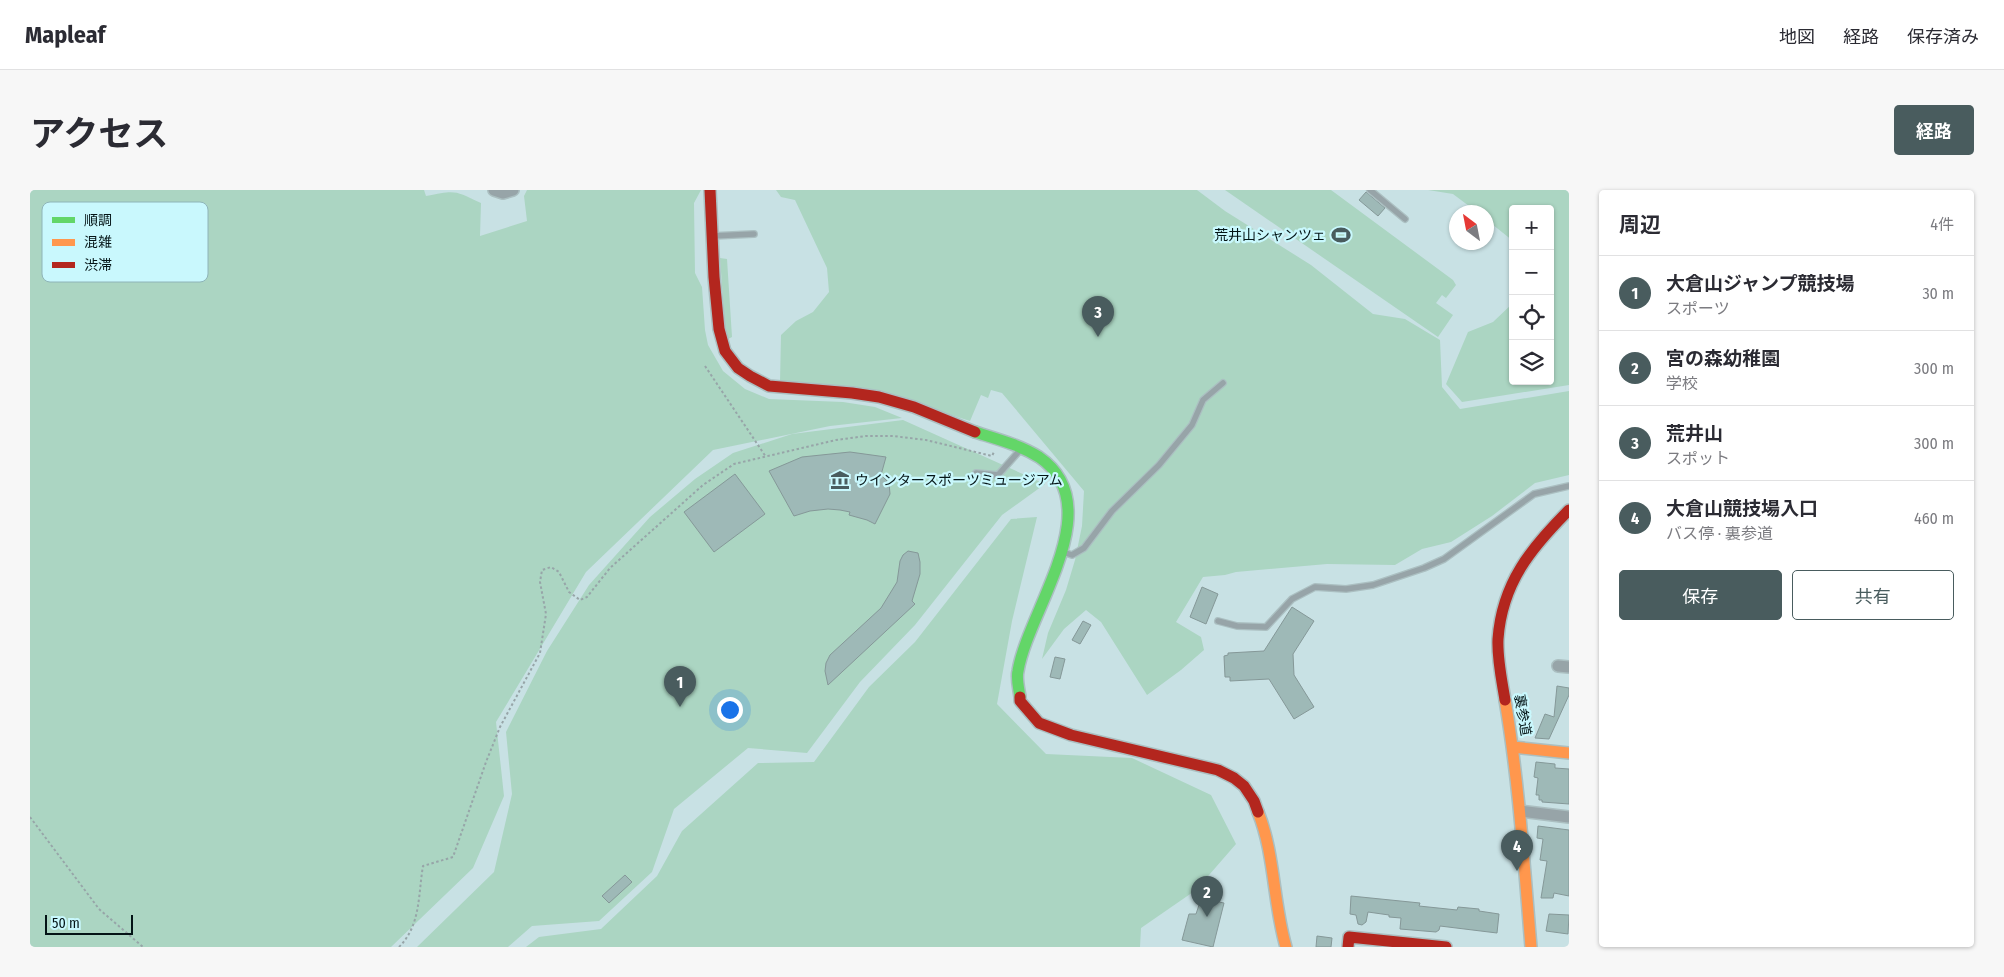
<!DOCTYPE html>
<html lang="ja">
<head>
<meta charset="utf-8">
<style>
  :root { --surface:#fff; --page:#f7f7f7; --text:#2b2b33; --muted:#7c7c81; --line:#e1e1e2; --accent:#495c5e }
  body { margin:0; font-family:"Fira Sans Condensed","Noto Sans JP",sans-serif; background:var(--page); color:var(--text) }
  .controls { position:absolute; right:15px; top:15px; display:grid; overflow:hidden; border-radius:5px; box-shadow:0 1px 4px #0004 }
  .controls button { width:45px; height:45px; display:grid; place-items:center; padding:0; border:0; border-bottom:1px solid var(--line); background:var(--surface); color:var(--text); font:25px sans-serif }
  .compass { position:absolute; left:1419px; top:15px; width:45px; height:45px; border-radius:50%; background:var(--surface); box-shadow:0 1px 4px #0004; rotate:328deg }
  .scale { position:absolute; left:15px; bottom:12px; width:88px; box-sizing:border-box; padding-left:5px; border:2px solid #041416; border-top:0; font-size:14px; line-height:18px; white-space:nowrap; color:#041416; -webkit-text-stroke:4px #c9f8fd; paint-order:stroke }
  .you { position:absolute; left:699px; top:519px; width:18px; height:18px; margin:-12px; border:4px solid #fff; border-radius:50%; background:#1a73e8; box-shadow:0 0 0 8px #1a73e833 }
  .badge { display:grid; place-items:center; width:32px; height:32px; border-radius:50%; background:var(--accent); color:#fff; font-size:16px; font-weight:700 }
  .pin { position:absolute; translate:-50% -41px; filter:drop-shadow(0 1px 2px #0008) }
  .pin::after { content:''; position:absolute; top:26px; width:18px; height:15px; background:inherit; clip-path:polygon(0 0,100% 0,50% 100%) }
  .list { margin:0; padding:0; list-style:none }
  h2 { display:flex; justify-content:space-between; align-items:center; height:65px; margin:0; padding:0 20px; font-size:21px }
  h2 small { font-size:16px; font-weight:400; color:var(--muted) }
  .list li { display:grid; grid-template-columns:32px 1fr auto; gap:15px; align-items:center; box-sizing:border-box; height:75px; padding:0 20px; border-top:1px solid var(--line) }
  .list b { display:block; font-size:19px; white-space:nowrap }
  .list p { margin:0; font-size:16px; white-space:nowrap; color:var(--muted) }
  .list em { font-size:16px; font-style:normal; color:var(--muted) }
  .actions { display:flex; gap:10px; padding:15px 20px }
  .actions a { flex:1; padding:11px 0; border:1px solid var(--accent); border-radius:5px; text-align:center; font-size:18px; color:var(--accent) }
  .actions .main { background:var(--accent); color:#fff }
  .icon { flex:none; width:28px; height:28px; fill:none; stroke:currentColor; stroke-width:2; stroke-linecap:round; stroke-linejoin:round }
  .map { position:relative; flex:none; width:1539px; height:757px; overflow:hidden; border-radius:5px }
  header { display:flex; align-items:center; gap:30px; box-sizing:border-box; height:70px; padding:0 25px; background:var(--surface); border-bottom:1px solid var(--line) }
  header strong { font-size:24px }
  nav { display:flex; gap:28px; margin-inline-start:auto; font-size:18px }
  .intro { display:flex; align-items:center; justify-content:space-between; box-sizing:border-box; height:120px; padding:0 30px }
  h1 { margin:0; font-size:35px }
  .button { padding:12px 22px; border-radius:5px; background:var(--accent); color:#fff; font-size:18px; font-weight:700 }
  main { display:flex; gap:30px; padding:0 30px }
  aside { flex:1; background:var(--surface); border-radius:5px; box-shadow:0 1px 4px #0004 }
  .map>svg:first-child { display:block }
</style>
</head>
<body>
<header>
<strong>Mapleaf</strong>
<nav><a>地図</a><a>経路</a><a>保存済み</a></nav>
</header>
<div class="intro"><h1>アクセス</h1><a class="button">経路</a></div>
<main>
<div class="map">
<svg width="1539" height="757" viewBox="0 0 1539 757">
  <rect width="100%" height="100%" fill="#c8e1e4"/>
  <!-- green -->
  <path fill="#abd5c2" d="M0,0H394L396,6C426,0 424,0 451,13L450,46L497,31L494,6L497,0H671L664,13L665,83L672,97L675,140L678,155L693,181L715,199L739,209L813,212L845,217L872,228L800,236L683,260L556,382L466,532L474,606L443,678L361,757H0Z
    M746,0H1167L1195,21L1281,75L1343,124L1375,129L1410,150L1412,197L1430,219L1539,201V285L1505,293L1462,326L1421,352L1392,359L1365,375L1297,374L1206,382L1195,385L1173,387L1146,432L1171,447L1174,460L1151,480L1117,505L1071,432L1056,420L1034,439L1012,469L1018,443L1036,400L1045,370L1052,336L1054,301L972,203L961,200L958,208L951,205L940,231L852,203L750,192L751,145L766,131L783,122L799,102L797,78L765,10L751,7Z
    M1195,0H1301L1423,90L1426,95L1416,108L1412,105L1406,113L1423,125L1408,147Z
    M1398,0H1539V195L1432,212L1416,194L1438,142L1463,132L1483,113V191H1520V19H1483V51L1457,30L1456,22H1447L1423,4Z
    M690,68L697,69L702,147L696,150Z
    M873,230L1015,294L972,325L885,435L830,492L777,563L718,558L644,619L622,682L569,731L502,736L478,757H387L464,682L482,604L476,542L517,461L559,395L620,327L665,289L703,263L762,244Z
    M1007,327L982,431L967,514L1016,564L1102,568L1181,605L1206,654L1166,700L1111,738L1110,757H496L509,747L571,739L627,686L652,641L728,573L784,572L839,497L885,452L981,329Z"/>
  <!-- building -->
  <path fill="#9eb9b7" stroke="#859898" d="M1336,2L1355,18L1348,26L1329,10Z
    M820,262L856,267L851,285L859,293L860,304L845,334L837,330L819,325L820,322L810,320L798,319L780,321L764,326L739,281L772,267Z
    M705,284L735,324L684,362L654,322Z
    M878,361L888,363L890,372V384L882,411L885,414L798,495L795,481L796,473L800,465L851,418L867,392L870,371L873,365Z
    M1172,397L1188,404L1176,434L1160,427Z
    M1262,417L1284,431L1263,464L1264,485L1284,517L1264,529L1239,489L1200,491V487H1195L1194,466L1198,465V463L1234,461Z
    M1053,431L1061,435L1050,454L1042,450Z
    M1025,467L1035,469L1030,489L1020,487Z
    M1527,496L1539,498V505L1519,549L1505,548L1515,524L1524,527Z
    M1506,572L1525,574V578L1539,579V614L1512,612V610H1509V605H1506L1508,588L1504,587Z
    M1508,636L1539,640V706L1524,703L1523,708H1511L1517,671L1510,670L1513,649L1507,648Z
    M595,685L602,692L579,713L572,706Z
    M1172,706H1190L1189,712L1194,713L1183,757L1152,750L1159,724H1166Z
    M1321,706L1390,713L1389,716L1427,720L1428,717L1449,719V721L1469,724L1467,743L1410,736L1409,740L1406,742L1370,739L1371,728L1359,727V725L1338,722L1336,732L1332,735L1328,734L1326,725L1320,724Z
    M1519,724L1539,725L1538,744L1516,741Z
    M1287,746L1302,748L1301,757H1286Z"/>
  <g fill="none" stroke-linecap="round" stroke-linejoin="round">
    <!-- lane casing -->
    <g stroke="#abbfc1" stroke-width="8">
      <path id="lane" d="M1340,0L1375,29
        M682,46L724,44
        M946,283L968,285L991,259
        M1033,362L1042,365L1054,358L1082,321L1129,275L1162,235L1173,210L1193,193
        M1188,431L1207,436L1236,437L1262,409L1285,397L1316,399L1343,395L1394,378L1414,369L1504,304L1539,296"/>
    </g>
    <!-- street casing -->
    <g stroke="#abbfc1" stroke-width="14">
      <path id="street" d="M464,0L473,3L483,0
        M1528,476L1539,477
        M1490,621L1539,627"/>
    </g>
    <!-- fast casing -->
    <g stroke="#abbfc1" stroke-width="14">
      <path id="fast" d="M945,242C967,249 990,255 1009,267C1081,316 998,420 988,481C986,489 989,499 990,507"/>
    </g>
    <!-- slow casing -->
    <g stroke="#abbfc1" stroke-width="14">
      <path id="slow" d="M1475,510C1489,592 1494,674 1501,757
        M1483,557L1539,563
        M1228,622C1245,664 1243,713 1256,757"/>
    </g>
    <!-- jam casing -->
    <g stroke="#abbfc1" stroke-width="14">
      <path id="jam" d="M680,0L684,87L689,139L695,161L708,178L720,186L739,196L822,203L849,207L884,217L945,242
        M990,507V511L1009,533L1041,545L1188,580L1204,588L1214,596L1224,611L1228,622
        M1475,510C1472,491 1467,469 1468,449C1472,393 1501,358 1539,320
        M1318,757L1319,747L1416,757"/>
    </g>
    <!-- path -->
    <path stroke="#97a5a8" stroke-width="2" stroke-dasharray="2.5 2.5" stroke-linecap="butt" d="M675,176L736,267
      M0,627L69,719L113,757
      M369,757C391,735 388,705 393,676L423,667L456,572L470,537L510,463L516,424L510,392L512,380L521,377L529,382L539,402L550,410L557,407L580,378L673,295L704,274L806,250L836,246H863L896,250L962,266L964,262"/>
    <!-- lane -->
    <use href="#lane" stroke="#97a4a8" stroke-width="5.5"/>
    <!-- street -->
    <use href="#street" stroke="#97a4a8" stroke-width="11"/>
    <!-- fast -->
    <use href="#fast" stroke="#63d668" stroke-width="11"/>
    <!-- slow -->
    <use href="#slow" stroke="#ff974d" stroke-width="11"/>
    <!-- jam -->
    <use href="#jam" stroke="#b3261e" stroke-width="11"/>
  </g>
  <!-- icons -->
  <defs>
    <g id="stadium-bare" transform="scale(1.5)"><path d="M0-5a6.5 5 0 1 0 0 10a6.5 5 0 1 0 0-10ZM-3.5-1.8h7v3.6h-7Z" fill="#495c5e" stroke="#c9f8fd" stroke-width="2.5" paint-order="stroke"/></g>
    <g id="museum-bare" transform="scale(1.5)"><path d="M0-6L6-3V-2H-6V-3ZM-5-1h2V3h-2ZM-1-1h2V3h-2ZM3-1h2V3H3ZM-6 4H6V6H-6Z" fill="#495c5e" stroke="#c9f8fd" stroke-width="2.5" paint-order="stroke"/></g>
  </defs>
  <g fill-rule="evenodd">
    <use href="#stadium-bare" x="1311" y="45"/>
    <use href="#museum-bare" x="810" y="290"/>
  </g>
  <g text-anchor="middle" stroke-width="4.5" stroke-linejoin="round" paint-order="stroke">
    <!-- poi labels -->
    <g font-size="14" fill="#041416" stroke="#c9f8fd" text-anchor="end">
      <text x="1296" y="50">荒井山シャンツェ</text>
      <text x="825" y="295" text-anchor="start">ウインタースポーツミュージアム</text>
    </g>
    <!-- street labels -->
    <g font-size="14" fill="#041416" stroke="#c9f8fd">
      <text transform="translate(1493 525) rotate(80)" y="5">裏参道</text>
    </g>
  </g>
  <!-- legend -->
  <rect x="12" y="12" width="166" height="80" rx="8" fill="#c9f8fd" stroke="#8eb4b8" stroke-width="1"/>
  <rect x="22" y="27" width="23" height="6" fill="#63d668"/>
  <rect x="22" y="49" width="23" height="7" fill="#ff974d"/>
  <rect x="22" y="72" width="23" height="6" fill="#b3261e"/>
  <g font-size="14" fill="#041416">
    <text x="54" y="35">順調</text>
    <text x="54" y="57">混雑</text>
    <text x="54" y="80">渋滞</text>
  </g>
</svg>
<div class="controls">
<button>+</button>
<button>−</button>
<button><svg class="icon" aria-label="locate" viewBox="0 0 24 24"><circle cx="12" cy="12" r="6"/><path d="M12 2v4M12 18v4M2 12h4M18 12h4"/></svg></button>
<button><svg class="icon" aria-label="layers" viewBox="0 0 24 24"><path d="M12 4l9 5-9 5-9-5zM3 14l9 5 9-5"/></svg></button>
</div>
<svg class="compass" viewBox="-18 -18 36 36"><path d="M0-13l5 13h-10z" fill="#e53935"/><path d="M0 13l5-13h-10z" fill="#7c7c81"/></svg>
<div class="scale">50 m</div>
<div class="you"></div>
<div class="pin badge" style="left:650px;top:517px">1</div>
<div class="pin badge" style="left:1177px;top:727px">2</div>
<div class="pin badge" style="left:1068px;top:147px">3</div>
<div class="pin badge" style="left:1487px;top:681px">4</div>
</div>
<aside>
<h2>周辺<small>4件</small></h2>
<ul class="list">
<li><span class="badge">1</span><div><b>大倉山ジャンプ競技場</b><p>スポーツ</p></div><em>30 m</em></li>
<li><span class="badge">2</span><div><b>宮の森幼稚園</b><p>学校</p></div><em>300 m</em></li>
<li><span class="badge">3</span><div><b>荒井山</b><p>スポット</p></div><em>300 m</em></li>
<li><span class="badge">4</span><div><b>大倉山競技場入口</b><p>バス停 · 裏参道</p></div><em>460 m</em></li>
</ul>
<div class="actions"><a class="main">保存</a><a>共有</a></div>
</aside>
</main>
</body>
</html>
